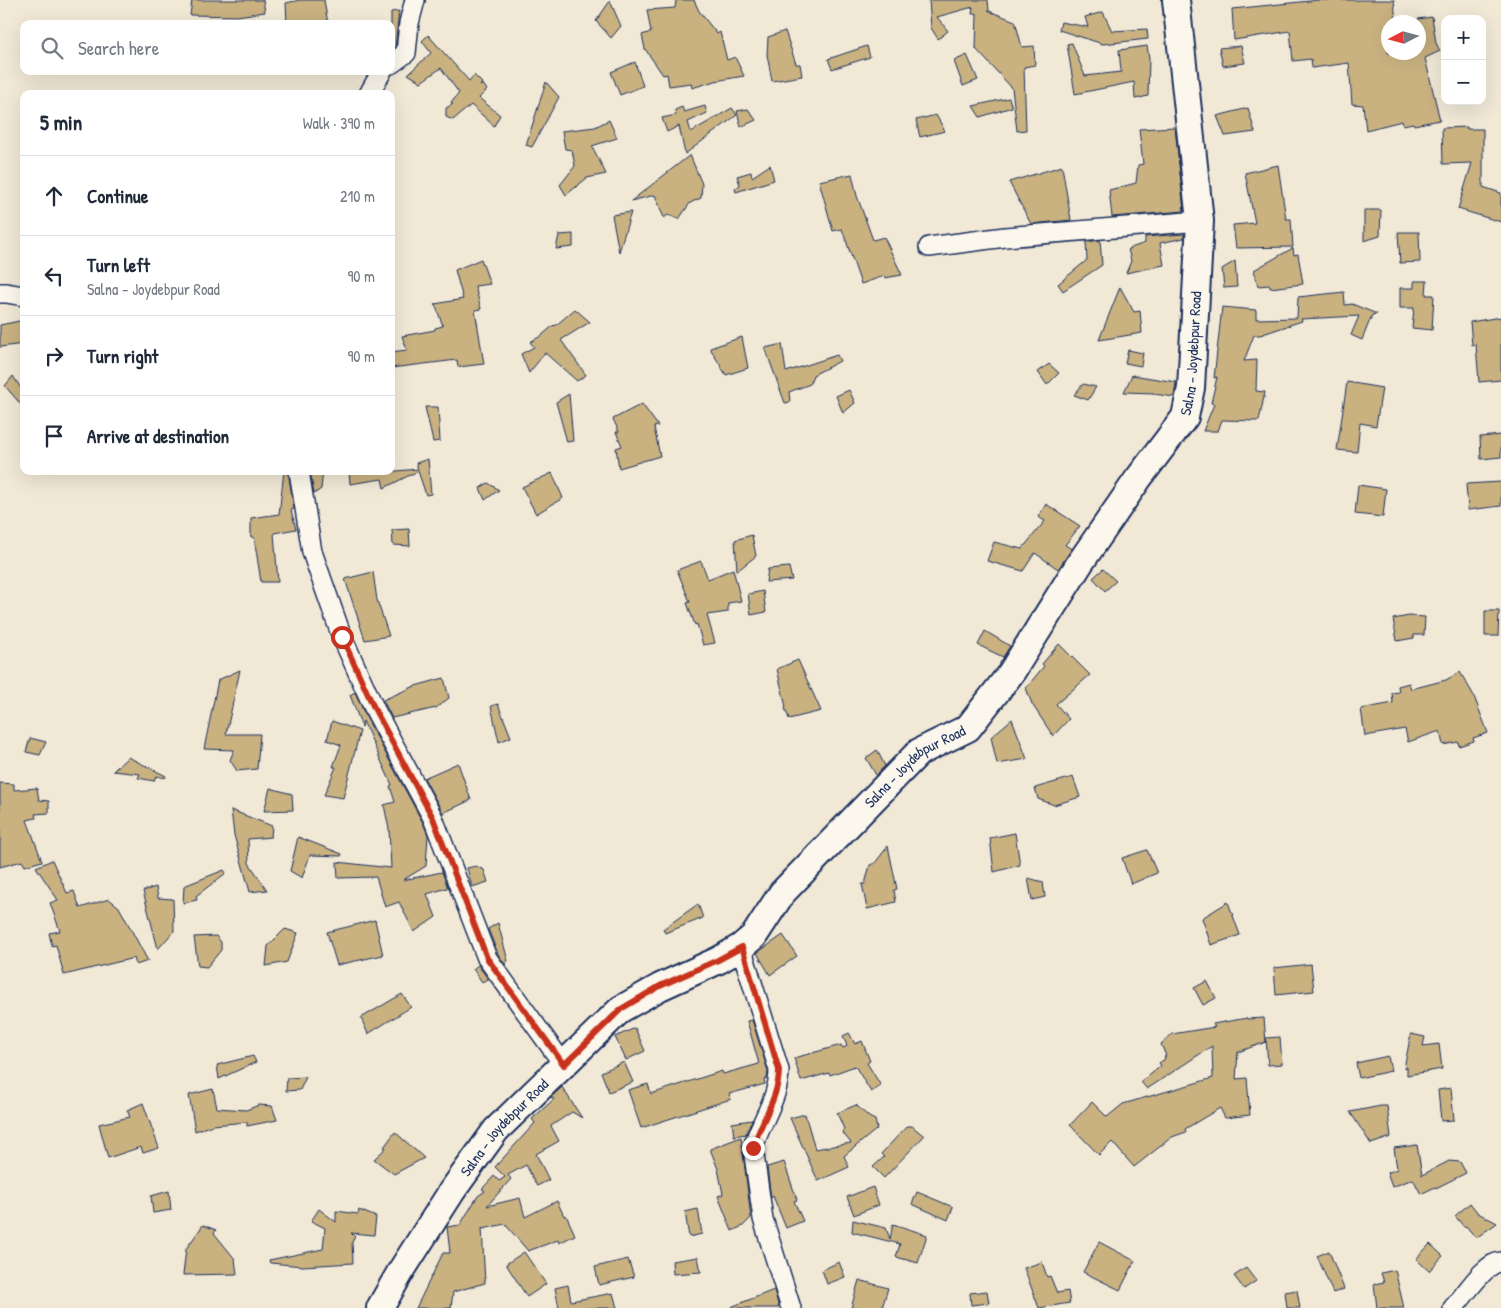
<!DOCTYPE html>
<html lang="en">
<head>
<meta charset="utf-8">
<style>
  :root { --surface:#fff; --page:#f2f2f3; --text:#1f2937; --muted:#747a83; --line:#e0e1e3 }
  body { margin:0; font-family:"Patrick Hand",sans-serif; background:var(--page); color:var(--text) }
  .controls { position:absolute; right:15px; top:15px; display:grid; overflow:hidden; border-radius:10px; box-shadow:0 5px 20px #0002 }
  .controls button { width:45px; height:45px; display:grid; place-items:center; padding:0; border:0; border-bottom:1px solid var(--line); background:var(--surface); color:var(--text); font:25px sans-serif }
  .compass { position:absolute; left:1381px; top:15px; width:45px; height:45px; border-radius:50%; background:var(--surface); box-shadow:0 5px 20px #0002; rotate:264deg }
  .stop { position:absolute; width:15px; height:15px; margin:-11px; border:4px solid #c8321e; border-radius:50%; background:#fff }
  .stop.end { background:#c8321e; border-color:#fff; box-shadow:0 1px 5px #0008 }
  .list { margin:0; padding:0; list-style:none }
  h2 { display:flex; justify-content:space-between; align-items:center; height:65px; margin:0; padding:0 20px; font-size:21px }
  h2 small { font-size:16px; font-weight:400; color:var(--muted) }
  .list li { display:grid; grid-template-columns:32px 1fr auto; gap:15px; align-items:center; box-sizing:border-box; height:80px; padding:0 20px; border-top:1px solid var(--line) }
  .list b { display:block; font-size:19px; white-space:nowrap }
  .list p { margin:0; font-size:16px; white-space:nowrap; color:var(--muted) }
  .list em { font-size:16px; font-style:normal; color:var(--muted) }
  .icon { flex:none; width:28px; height:28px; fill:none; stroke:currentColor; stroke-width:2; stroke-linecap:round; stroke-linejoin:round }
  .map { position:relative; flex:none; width:1501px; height:1308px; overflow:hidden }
  .search { position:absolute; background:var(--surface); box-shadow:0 5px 20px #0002; left:20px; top:20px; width:375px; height:55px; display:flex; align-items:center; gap:12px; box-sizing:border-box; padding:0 18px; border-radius:10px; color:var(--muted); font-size:19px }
  .panel { position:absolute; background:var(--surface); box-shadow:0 5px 20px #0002; left:20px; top:90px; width:375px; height:385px; border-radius:10px }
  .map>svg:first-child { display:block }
</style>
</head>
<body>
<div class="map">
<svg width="1501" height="1308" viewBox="0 0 1501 1308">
  <rect width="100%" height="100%" fill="#f1e9d6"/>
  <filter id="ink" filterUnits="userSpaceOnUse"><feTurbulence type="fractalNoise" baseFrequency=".02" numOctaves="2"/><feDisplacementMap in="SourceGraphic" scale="10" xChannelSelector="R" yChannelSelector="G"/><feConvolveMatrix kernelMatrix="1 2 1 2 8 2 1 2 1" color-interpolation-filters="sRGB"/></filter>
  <g filter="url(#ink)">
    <!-- building -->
    <path fill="#c9b180" stroke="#1b2f5e" d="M192,0H263L265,12L237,16L190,15Z
      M300,0H324L328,24H287L286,3Z
      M676,0H694L699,11L717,34L720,32L727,60L735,57L744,76L715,81L692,88L691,83L669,86L667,74L663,75L645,49L642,35L651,32L647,10L675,8Z
      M929,0H988L989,11L1015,21L1022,47L1034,46L1035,65L1024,67L1026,130L1017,131L1012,88L976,49L977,13L972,14L973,7L937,17L948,31L938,39L931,28Z
      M1319,0H1394L1396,22H1388V53H1418V19L1432,17L1436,43L1440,51L1425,58L1440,120L1414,125L1413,123L1403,125L1402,121L1366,130L1363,105L1352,104L1349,63L1312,68L1311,59L1293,61L1290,31L1234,40L1232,9Z
      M610,1L621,26L611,38L596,21Z
      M399,11L395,47L391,50V12Z
      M1103,12L1112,31L1147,29L1148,39L1103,44L1059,30L1061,22L1088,27L1085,17Z
      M785,31L796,64H800L802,76L772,81L767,55L768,37Z
      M428,35L469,81L474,75L482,83L480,86L483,84L487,90L479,98L500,115L494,126L471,105L453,120L446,117V108L453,104L451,103L459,93L441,68L421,82L408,74L431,53L422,41Z
      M1072,43L1085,76L1121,72L1119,50L1147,46L1149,58L1148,96L1135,99L1134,82L1075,94L1067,44Z
      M867,46L870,57L832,69L828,59Z
      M1241,46L1245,63L1223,66L1219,48Z
      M967,55L978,80L963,86L954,61Z
      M635,62L643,86L620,95L611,72Z
      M546,82L559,97L532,147L526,145Z
      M1009,98L1012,107L980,117L973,106Z
      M705,106L707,113L688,122L691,132L732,108L737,115L685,154L679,126L667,132L662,118L676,115L675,110L682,107L684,112Z
      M1248,108L1255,132L1225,136L1217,116Z
      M748,109L756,120L741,127L737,111Z
      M936,115L945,131L920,137L916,120Z
      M609,120L617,138L592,146L606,174L587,178L566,195L560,185L575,166L572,150L565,149L562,131L595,127Z
      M1175,127L1184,211L1112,217L1109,190L1136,183L1138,165L1143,164L1139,129Z
      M1467,127V129H1483V187L1501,193V222L1458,209L1472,163L1443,164L1442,128Z
      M690,155L702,184L701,198L690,203L679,219L668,215L664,218L655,195L631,201Z
      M770,165L774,180L736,192L735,189L740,185L737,176L751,172L752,177Z
      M1278,165L1286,219H1291L1293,247L1236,248L1233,225L1255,223L1245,173Z
      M1062,166L1071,220L1031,224L1009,182Z
      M852,174L857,196L873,240L884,237L902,275L885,278L884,276L861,284L842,229L833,231L819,181Z
      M1364,210H1381L1380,236L1364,241Z
      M631,212L619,252L612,215Z
      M1398,232H1419L1420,262L1400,263Z
      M573,234V247L556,249L559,235Z
      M1184,234V238L1160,243L1164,265L1126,273L1131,261L1128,249L1145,243V237Z
      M1100,240L1102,265L1063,291L1058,284L1087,260L1086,242Z
      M1293,248L1294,255L1298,254L1303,284L1270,288V285L1258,286L1254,270Z
      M481,259L490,284L475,286L481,309L475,310L484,364L458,367L457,360L391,368V352L407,350L402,336L435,330V328L443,326L435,304L463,299L455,270Z
      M1235,261L1237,287L1224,288L1222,269Z
      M1414,281H1427L1426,295H1434L1432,330L1412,328L1414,308H1400V288H1414Z
      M1120,287L1134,312L1140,311L1142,333L1099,340Z
      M1344,292L1345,305L1352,304L1377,314L1372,315L1362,340L1351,335L1359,316L1301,319L1302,321L1260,335H1254L1244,361L1257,360L1256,391L1265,392L1259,421L1222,420L1218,431H1203L1214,404L1211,403L1217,377L1214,378L1222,307L1256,310V319L1297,318L1298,297Z
      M575,309L590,322L561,340L586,375L577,381L545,353L529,373L521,354L534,347L530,342L541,336L554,325L555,326Z
      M1501,317V380L1479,382L1476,345H1472L1470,322Z
      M24,320V344L0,347V325Z
      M742,337L748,368L726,375L710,348Z
      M782,344L786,372L837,355L840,361L813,375L810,384L789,392L790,402L785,403L765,348Z
      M1128,350L1143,353L1141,366L1125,363Z
      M1049,364L1059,373L1047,385L1038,372Z
      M1132,375L1176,382L1174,397L1154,394V393L1124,392Z
      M13,376L24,393V408L5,386Z
      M1347,382L1382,388L1376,426L1360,423L1357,452L1337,450Z
      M1083,384L1096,387L1088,400L1074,395Z
      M849,390L855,403L843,413L836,396Z
      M569,394L573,441L567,442L556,402Z
      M642,404L658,426L654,427L660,456L619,468L616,448L622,446L616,432H619L613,419Z
      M425,407H438L440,441L433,442Z
      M1501,435V457L1481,459L1480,437Z
      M428,459L431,494L426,495L418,471L384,488L382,479L350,484L349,471L385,472L418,469L416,463Z
      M284,471H288L294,509L291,510L296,529L274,533L278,582H261L254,537H251V518L279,514Z
      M310,471H323L321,489L314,494Z
      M552,473L563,498L536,514L522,487Z
      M1501,482V506L1468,510L1466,484Z
      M488,483L499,490L485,500L480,488Z
      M1358,485L1386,489L1383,517L1355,514Z
      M1046,504L1080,526L1065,545L1072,549L1058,569L1035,553L1023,571L987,561L994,542L1022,549L1045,521L1038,517Z
      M409,529L410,546L393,545L392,530Z
      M752,535L756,556L737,571L735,540Z
      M701,561L708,579L733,569L741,601L728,603V612L707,615L715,643L703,645L697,624L695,625L687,603L690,602L677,570Z
      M789,567L792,580L766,582L768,569Z
      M1103,569L1116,581L1105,591L1093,578Z
      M373,572L377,600L389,636L365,640L345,579Z
      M763,591L766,612L751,615L748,594Z
      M1485,611H1499L1498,636H1485Z
      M1409,616L1425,617L1424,635H1414V638L1397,641L1393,619Z
      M985,631L1010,646L1003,657L978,645Z
      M1059,644L1090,675L1056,704L1069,719L1053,736L1032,704L1026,688L1044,666L1042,664Z
      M798,660L821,711L789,719L785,708L786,707L777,669Z
      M240,670L226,734H260L257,769L237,771L230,760L234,750L204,749L218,680Z
      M1460,672L1473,694L1488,733L1473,738L1474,741L1459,746L1458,742L1443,745L1440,731L1408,742L1405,729L1365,736L1361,709L1393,703L1392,693L1399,692L1398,686L1409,683L1411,689L1446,680Z
      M444,678L449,698L436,708L392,718L383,700L415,686Z
      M355,692L365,715L423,823L428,835L426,866L403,880L442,872L447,885V888L427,894L436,917L414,932L399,902L385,907L376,877L338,878L337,862L391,868L389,829L384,805L395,802L390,786L392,785L363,721L362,727L350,695Z
      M498,704L511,737L499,742L491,706Z
      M1012,719L1027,759L997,764L991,737Z
      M332,721L360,731L343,798L324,795L336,767H333L341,745L327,740Z
      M30,738L46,742L40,755L26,752Z
      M877,750L885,766L876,775L866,758Z
      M128,757L166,776L165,778L156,776L154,781L138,778L140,774L113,771Z
      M458,763L471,800L443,813L424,778Z
      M1073,777L1080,797L1054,805L1038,799L1035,788Z
      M0,783L14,784V790L37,788L39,800L49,801V813L35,814L36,818L27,820L42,861L25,866L22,861L0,867Z
      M270,788L292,794L293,810L264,811Z
      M231,810L272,826L271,837L248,839L249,863L267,890L250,892L234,835Z
      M1015,833L1020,865L994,872L990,838Z
      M298,837L342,854L341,856L310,855L302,878L290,871Z
      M888,846L897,889L894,890L896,902L867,909L862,884H865L870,865L875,863Z
      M1147,850L1157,873L1131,884L1122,858Z
      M52,860L67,893L74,891L80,908L109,899L119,907L148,961L136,965L134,958L64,975L56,945L52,946L49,933L60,931L50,903L58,900L36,867Z
      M476,866L484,870L488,882L472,887L467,868Z
      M224,870L226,873L196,896L197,900L183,903L184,886Z
      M1028,878L1043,882L1045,897L1032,900Z
      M156,887L158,898L173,899L174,931L158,949L143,891Z
      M1228,902L1240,935L1211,945L1202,918Z
      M698,904L703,918L665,933L663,929Z
      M375,920L383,955L337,965L327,932Z
      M498,923L508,961L506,962V966L498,954L488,929Z
      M285,929L298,933L287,962L266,966L268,946Z
      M783,935L797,956L770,975L757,953Z
      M216,936L221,942V950L207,967L198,966L194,937Z
      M1311,964L1314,991L1276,995L1274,968Z
      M478,965L488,979L482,982L473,969Z
      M1207,981L1216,998L1203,1005L1194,988Z
      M402,994L411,1007L368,1034L361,1018Z
      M1247,1018V1019L1264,1018L1266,1042L1238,1052L1236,1079L1247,1078L1250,1115L1225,1118L1220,1108L1185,1129L1186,1132L1172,1137L1134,1167L1112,1142L1099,1155L1070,1125L1092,1102L1107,1117L1123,1104L1213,1078L1212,1046L1147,1089L1141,1082L1161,1066L1159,1063L1165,1059L1164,1057L1166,1056L1161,1044L1172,1034L1215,1027L1213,1024Z
      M752,1020L768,1071L767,1079L764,1080L765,1084L729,1094L731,1099L641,1128L628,1090L648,1084L651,1094L722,1071L723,1074L759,1064L747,1021Z
      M635,1028L645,1051L626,1060L615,1037Z
      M849,1033L855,1044L862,1041L870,1061L867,1063L881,1086L871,1092L855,1066L830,1075L829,1073L801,1081L794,1058L841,1045L843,1048L847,1046L843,1036Z
      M1411,1034L1425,1037L1423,1046L1439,1044L1442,1069L1407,1075V1067L1404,1068Z
      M1280,1037L1282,1064L1268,1065L1266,1038Z
      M253,1056L256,1062L219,1079L217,1065Z
      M1388,1056L1391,1071L1359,1078L1356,1063Z
      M624,1062L633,1082L609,1092L601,1072Z
      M306,1077L300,1090L286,1091L287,1078Z
      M562,1087L582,1118L572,1112L551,1126L559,1141L536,1154L549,1180L537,1186L526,1165L508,1175L511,1179L487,1206L520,1198L525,1217L557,1201L564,1216L566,1215L575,1235L559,1243L558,1240L528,1251L505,1224L483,1229L482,1228L485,1283L453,1292L451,1308H416L443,1253H450L447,1227L460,1225L478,1196L485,1191L482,1189L494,1176L499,1181L505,1177L495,1167L535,1123L532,1119L554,1099L551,1097Z
      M1451,1088L1454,1120L1441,1121L1438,1090Z
      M213,1089L217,1108L246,1110L259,1105L272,1106L277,1120L247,1126V1122L213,1125L195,1131L189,1095Z
      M143,1103L159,1148L143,1153L141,1147L108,1158L99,1124L130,1117L127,1110Z
      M856,1105L869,1117L875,1120L877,1129L844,1156L849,1167L818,1181L790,1118L805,1114L815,1149L851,1143L842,1132L844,1129L837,1113Z
      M1381,1106H1387L1391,1137L1371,1144L1350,1112Z
      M752,1120L746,1134L734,1136L732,1123Z
      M907,1126H912L924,1136L884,1178L873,1167L884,1157L881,1154Z
      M395,1132L424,1158L394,1174L374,1159L386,1148L384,1147Z
      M741,1137L751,1218L743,1226L732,1231L718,1196L723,1194L718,1169L710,1149Z
      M1417,1145L1422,1175L1449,1161L1460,1162L1466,1173L1436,1188L1435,1187L1421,1194L1413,1179L1392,1187L1387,1173L1397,1169L1394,1148Z
      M784,1162L797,1200L794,1201L803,1221L786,1228L773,1196L771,1198L767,1167Z
      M873,1187L879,1205L854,1215L847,1197Z
      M169,1191L171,1210L153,1213L151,1196Z
      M917,1192L953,1207L948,1220L912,1204Z
      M1470,1203L1478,1213L1497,1223L1476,1238L1466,1226L1464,1227L1455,1216Z
      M319,1209L336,1222V1211L358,1214L359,1210L376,1217L374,1235L351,1233L355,1237L352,1242L353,1263L303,1266L270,1263L269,1260L323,1249L325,1228L311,1221Z
      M698,1209L702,1234L689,1237L685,1212Z
      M853,1220L886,1228L890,1239L893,1224L927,1235L918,1263L896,1257L900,1244L852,1232Z
      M203,1225L216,1230L214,1233L235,1259L237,1274L183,1275L186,1249Z
      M1099,1242L1135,1261L1120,1290L1083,1272Z
      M1430,1244L1443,1256L1429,1271L1416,1259Z
      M1329,1251L1344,1289L1333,1293L1317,1256Z
      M524,1252L546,1284L527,1297L506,1264Z
      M698,1257L701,1272L673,1274L672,1261Z
      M628,1259L634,1277L599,1285L595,1267Z
      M839,1262L845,1277L827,1284L822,1270Z
      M1042,1262L1047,1277L1050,1276L1057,1293L1068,1291L1070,1303L1039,1308L1024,1268Z
      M1246,1268L1256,1281L1244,1289L1234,1276Z
      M1395,1270L1404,1308H1377L1374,1284L1384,1282L1381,1273Z
      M859,1280L888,1288L882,1308H851Z
      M568,1285L571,1301L613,1293L617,1308H559L555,1288Z
      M774,1290L779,1308H732L731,1307Z
      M1297,1290L1300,1308H1287L1285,1292Z
      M987,1291L989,1303L971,1305L970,1293Z"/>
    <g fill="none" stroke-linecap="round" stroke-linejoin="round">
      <!-- minor casing -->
      <g stroke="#1b2f5e" stroke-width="22">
        <path id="minor" d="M391,64L406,53L409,23L415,0
          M369,94L382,71
          M929,247L1005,237L1200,221
          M0,293H6L24,296
          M299,471L312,552L342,637L375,710L433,818L487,958L564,1065
          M741,947L779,1070C779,1098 760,1122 753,1148L763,1219L791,1308
          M1453,1308C1464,1297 1485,1262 1501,1262"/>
      </g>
      <!-- secondary casing -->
      <g stroke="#1b2f5e" stroke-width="30">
        <g id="secondary">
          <path id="s1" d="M380,1308L401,1271L452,1191L496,1130L621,1009L660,987L719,960L741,947L754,936L782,893L919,752L968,728L1011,673L1080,563L1138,479L1185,417L1191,388L1200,221L1176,0"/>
        </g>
      </g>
      <!-- minor -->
      <use href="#minor" stroke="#fbf7ec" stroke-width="19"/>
      <!-- secondary -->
      <use href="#secondary" stroke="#fbf7ec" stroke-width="26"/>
    </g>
  </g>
  <g fill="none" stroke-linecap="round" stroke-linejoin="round" filter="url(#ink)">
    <!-- route -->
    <path stroke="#c8321e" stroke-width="6" d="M342,637L375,710L433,818L487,958L564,1065L621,1009L660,986L718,960L742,947L779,1070C779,1098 760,1122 753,1148"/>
  </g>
  <g text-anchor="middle" stroke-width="4" stroke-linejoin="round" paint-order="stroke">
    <!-- street labels -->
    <g font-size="15" fill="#1b2f5e" stroke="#fbf7ec">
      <text dy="5" stroke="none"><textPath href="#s1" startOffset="1285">Salna - Joydebpur Road</textPath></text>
      <text dy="5" stroke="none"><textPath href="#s1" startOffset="775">Salna - Joydebpur Road</textPath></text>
      <text dy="5" stroke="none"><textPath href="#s1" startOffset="220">Salna - Joydebpur Road</textPath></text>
    </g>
  </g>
</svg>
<div class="controls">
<button>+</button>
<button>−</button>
</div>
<svg class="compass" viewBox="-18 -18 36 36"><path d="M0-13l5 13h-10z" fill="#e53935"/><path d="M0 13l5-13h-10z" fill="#747a83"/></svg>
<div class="stop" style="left:342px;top:637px"></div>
<div class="stop end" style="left:753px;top:1148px"></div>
<div class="search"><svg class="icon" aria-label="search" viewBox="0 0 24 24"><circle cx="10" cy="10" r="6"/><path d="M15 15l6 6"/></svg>Search here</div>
<section class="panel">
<h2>5 min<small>Walk · 390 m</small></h2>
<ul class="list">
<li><svg class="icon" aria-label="ahead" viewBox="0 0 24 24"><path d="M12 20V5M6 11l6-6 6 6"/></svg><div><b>Continue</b></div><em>210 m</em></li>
<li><svg class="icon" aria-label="left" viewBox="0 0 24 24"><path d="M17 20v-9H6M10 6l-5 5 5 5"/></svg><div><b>Turn left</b><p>Salna - Joydebpur Road</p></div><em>90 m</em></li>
<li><svg class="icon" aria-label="right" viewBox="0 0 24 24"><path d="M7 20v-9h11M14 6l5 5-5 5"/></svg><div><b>Turn right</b></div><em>90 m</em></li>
<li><svg class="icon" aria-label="arrive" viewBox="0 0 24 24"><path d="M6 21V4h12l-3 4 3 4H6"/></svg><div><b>Arrive at destination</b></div></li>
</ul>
</section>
</div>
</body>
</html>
